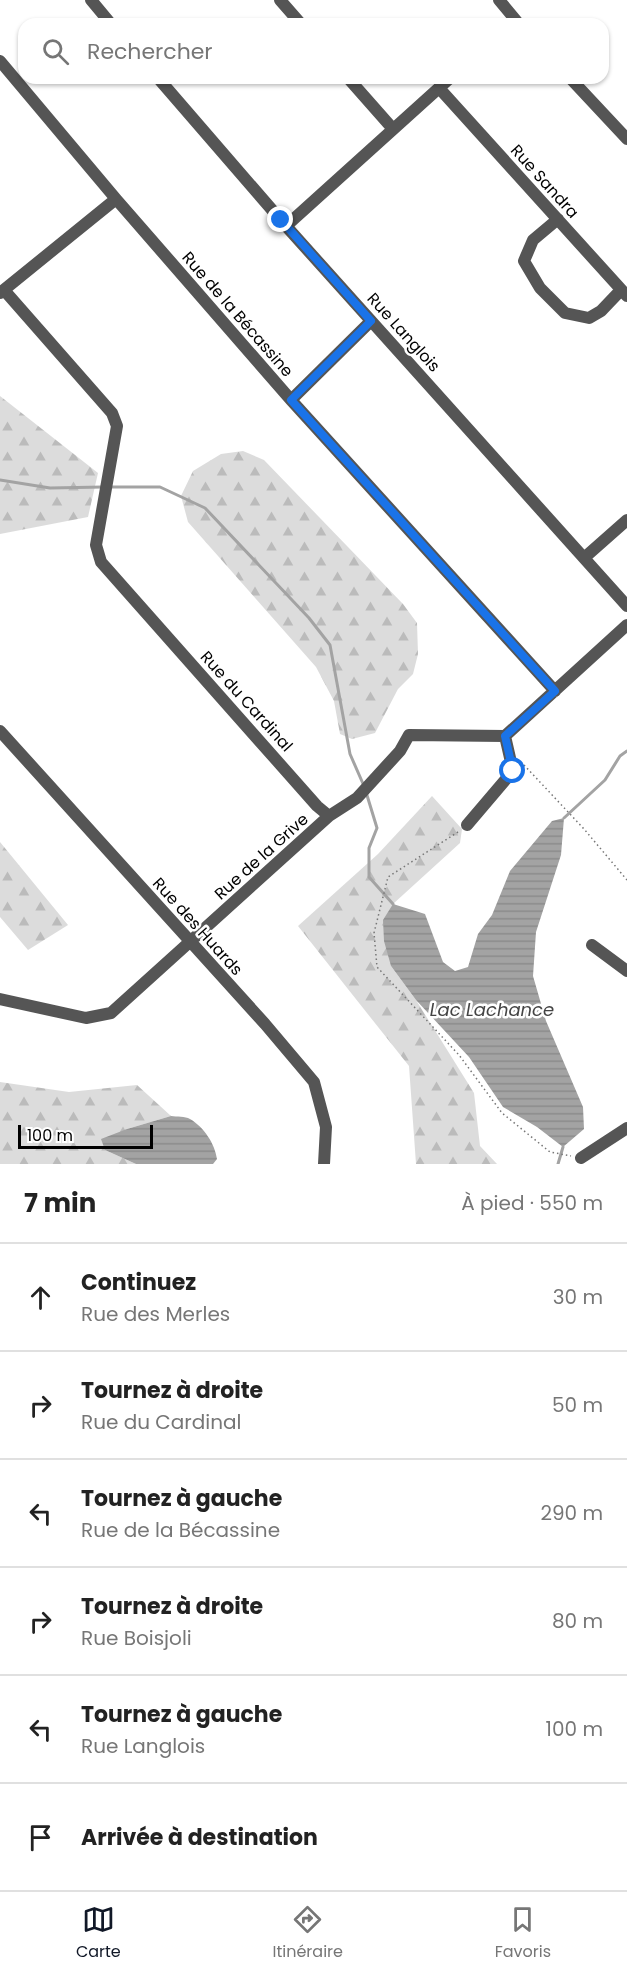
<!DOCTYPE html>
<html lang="fr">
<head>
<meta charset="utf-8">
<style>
  :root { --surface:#fff; --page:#f2f2f2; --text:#222; --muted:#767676; --line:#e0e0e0; --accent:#111827 }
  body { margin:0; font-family:Poppins,sans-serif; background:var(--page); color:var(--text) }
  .scale { position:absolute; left:18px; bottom:15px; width:135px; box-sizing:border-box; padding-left:6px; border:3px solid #000; border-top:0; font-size:16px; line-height:21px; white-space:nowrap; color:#000; -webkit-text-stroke:4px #fff; paint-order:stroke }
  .stop { position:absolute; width:18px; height:18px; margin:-14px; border:4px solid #1a73e8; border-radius:50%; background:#fff }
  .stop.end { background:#1a73e8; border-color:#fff; box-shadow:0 2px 6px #0008 }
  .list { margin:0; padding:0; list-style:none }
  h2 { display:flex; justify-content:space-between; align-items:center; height:78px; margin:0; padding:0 24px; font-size:26px }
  h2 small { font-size:20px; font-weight:400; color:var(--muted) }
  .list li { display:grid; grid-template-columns:39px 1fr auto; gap:18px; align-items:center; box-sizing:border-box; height:108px; padding:0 24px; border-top:2px solid var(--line) }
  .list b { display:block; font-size:22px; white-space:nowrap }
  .list p { margin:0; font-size:20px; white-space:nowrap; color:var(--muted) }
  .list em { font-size:20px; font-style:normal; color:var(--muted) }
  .icon { flex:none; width:33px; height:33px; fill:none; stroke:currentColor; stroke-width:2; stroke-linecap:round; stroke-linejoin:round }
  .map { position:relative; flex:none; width:627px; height:1164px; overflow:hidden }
  .search { position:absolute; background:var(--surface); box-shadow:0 2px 4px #0004; left:18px; right:18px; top:18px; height:66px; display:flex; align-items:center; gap:15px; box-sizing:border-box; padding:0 21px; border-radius:18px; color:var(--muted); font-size:22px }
  .sheet { height:726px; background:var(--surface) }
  nav { display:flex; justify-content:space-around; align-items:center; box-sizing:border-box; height:84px; border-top:2px solid var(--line); background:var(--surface); font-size:16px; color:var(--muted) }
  nav a { display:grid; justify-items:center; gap:3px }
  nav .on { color:var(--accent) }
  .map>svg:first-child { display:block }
</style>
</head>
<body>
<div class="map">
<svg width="627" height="1164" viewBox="0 0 627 1164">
  <defs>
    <pattern id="forest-firs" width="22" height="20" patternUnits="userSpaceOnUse" patternTransform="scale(1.5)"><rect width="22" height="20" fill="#dcdcdc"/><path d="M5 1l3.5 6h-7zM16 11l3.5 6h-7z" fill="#bbb"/></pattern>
    <pattern id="water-rules" width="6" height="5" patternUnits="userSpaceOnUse" patternTransform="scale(1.5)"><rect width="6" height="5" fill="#a3a3a3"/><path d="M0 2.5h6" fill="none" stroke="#8b8b8b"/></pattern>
  </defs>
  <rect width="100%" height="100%" fill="#fff"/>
  <!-- forest -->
  <path fill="url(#forest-firs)" d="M0,396L98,473L88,517L0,534Z
    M243,451L264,460L403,604L417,623L418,654L413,674L398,689L375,733L352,739L340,734L334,701L316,667L188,522L181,496L193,471L221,454Z
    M432,796L462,829L460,843L393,904L391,966L416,1000L474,1093L480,1146L497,1164H416L409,1066L298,926L378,854Z
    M0,842L68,925L28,950L0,917Z
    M0,1082L69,1092L137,1085L171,1116L127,1129L105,1150L136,1164H0Z"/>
  <!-- water -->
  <path fill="url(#water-rules)" d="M564,818L561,855L536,932L533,976L546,1021L583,1107L584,1129L563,1147L537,1127L503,1107L469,1057L416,1000L391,966L384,941L383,920L393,904L425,914L443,962L455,971L468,967L478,934L492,915L510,871L552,821Z
    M171,1116C177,1117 185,1116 190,1119C204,1127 215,1144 217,1159L213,1164H136L105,1150L101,1139L127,1129Z"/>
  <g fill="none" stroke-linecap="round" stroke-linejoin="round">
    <!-- stream -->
    <path stroke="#a3a3a3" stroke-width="3" d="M0,480L50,488L103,487
      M109,487H160L205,508L309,618L330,645L350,754L364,786
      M366,792L377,828L369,848V877L393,904
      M564,818L605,780L620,756L627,751
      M558,1164L563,1147"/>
    <!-- path -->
    <path stroke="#777" stroke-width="1.5" stroke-dasharray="1.5 3" stroke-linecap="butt" d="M524,765L584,829L627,880
      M458,832L388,877L374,933L377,967L459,1055L502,1113L550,1152L571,1156"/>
    <!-- minor -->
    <path stroke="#555" stroke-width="12" d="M91,0L111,24
      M280,0L301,24
      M499,0L519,24
      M0,61L116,199L291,400L555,691
      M158,78L286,226L627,606
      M348,78L393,129
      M570,78L627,139
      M439,88L627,296
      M558,219L533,240L524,261L540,288L565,313L589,318L601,311L621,290
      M286,226L450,78
      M4,290L112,413L117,426L96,545L101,562L317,806L329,816L357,798L400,751L409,735L505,736L627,625
      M0,293L116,199
      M291,400L371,321
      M584,558L627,520
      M0,731L265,1024L314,1082L326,1127L324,1164
      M467,825L513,771L505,736
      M592,945L627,971
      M0,999L86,1018L111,1013L329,816
      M581,1158L627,1128"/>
  </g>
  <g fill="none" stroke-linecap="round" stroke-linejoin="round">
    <!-- route -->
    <path stroke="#1a73e8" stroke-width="8" d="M281,220L371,321L291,400L555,691L505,736L513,771"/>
  </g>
  <g text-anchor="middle" stroke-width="5" stroke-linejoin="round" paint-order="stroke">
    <!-- street labels -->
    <g font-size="16" fill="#000" stroke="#fff">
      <text transform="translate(545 181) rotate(48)" y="6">Rue Sandra</text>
      <text transform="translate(238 314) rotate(49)" y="6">Rue de la Bécassine</text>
      <text transform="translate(404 332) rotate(48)" y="6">Rue Langlois</text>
      <text transform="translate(247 701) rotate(48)" y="6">Rue du Cardinal</text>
      <text transform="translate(261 856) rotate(-42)" y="6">Rue de la Grive</text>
      <text transform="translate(198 926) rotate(48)" y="6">Rue des Huards</text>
    </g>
    <!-- water labels -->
    <g font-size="18" font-style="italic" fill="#444" stroke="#fff">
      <text x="492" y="1016">Lac Lachance</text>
    </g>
  </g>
</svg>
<div class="scale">100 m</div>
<div class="stop" style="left:513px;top:771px"></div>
<div class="stop end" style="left:281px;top:220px"></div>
<div class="search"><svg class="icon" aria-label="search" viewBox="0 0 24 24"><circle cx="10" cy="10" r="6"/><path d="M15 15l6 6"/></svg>Rechercher</div>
</div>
<section class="sheet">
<h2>7 min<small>À pied · 550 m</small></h2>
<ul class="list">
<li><svg class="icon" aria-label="ahead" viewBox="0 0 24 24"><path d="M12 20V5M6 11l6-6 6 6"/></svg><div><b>Continuez</b><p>Rue des Merles</p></div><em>30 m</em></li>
<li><svg class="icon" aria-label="right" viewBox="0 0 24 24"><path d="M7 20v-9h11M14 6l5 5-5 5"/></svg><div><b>Tournez à droite</b><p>Rue du Cardinal</p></div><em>50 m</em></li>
<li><svg class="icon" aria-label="left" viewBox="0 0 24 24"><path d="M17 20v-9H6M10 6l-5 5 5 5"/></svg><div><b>Tournez à gauche</b><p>Rue de la Bécassine</p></div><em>290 m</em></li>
<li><svg class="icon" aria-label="right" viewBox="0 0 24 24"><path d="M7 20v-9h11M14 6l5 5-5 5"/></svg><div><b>Tournez à droite</b><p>Rue Boisjoli</p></div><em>80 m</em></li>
<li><svg class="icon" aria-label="left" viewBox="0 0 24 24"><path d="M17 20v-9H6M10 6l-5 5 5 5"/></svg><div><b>Tournez à gauche</b><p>Rue Langlois</p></div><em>100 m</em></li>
<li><svg class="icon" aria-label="arrive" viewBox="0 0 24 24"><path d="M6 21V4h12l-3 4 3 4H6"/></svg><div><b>Arrivée à destination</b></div></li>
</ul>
</section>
<nav>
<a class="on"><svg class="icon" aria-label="map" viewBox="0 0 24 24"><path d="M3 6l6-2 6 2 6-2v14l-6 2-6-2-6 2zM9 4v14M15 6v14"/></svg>Carte</a>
<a><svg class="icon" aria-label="directions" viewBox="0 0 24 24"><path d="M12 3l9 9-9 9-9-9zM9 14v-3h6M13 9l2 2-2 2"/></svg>Itinéraire</a>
<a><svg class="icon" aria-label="saved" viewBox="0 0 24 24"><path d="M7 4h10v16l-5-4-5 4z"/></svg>Favoris</a>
</nav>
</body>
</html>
